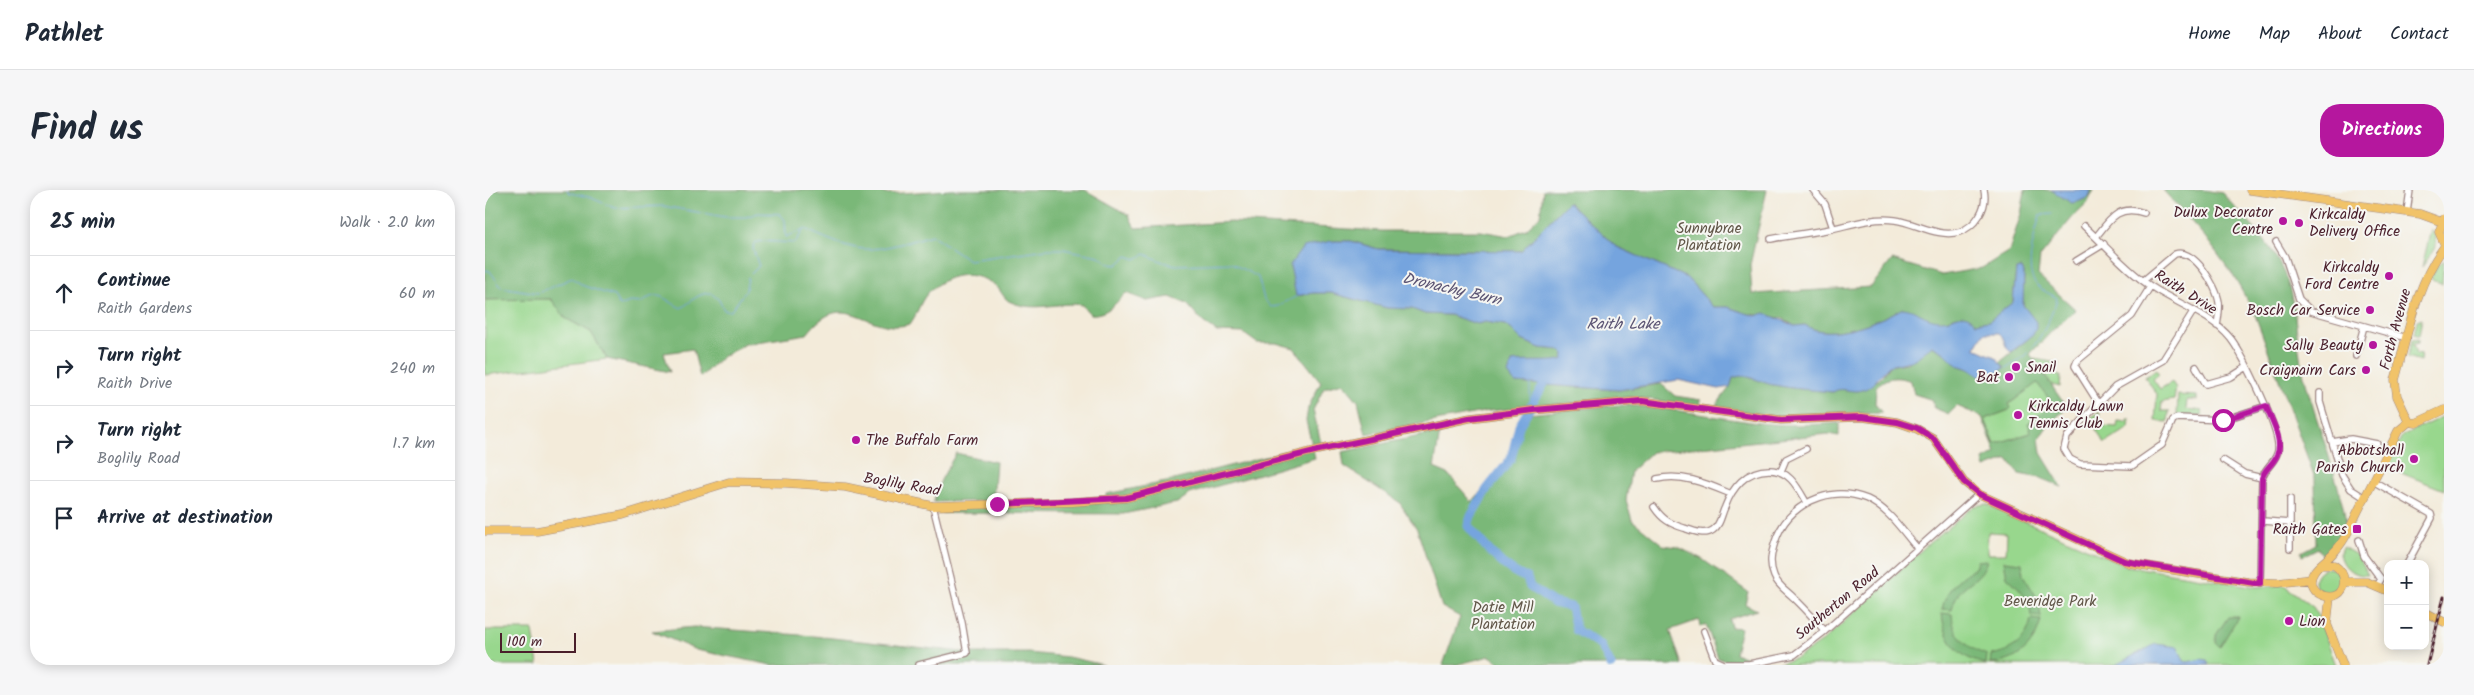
<!DOCTYPE html>
<html lang="en">
<head>
<meta charset="utf-8">
<style>
  :root { --surface:#fff; --page:#f6f6f7; --text:#1f2937; --muted:#747a83; --line:#e0e1e3; --accent:#b5179e }
  body { margin:0; font-family:Kalam,sans-serif; background:var(--page); color:var(--text) }
  .controls { position:absolute; right:15px; bottom:15px; display:grid; overflow:hidden; border-radius:10px; box-shadow:0 2px 12px #0003 }
  .controls button { width:45px; height:45px; display:grid; place-items:center; padding:0; border:0; border-bottom:1px solid var(--line); background:var(--surface); color:var(--text); font:25px sans-serif }
  .scale { position:absolute; left:15px; bottom:12px; width:76px; box-sizing:border-box; padding-left:5px; border:2px solid #4a1f2b; border-top:0; font-size:14px; line-height:18px; white-space:nowrap; color:#4a1f2b; -webkit-text-stroke:4px #f6f6f2; paint-order:stroke }
  .stop { position:absolute; width:15px; height:15px; margin:-11px; border:4px solid #b5179e; border-radius:50%; background:#fff }
  .stop.end { background:#b5179e; border-color:#fff; box-shadow:0 1px 5px #0008 }
  .list { margin:0; padding:0; list-style:none }
  h2 { display:flex; justify-content:space-between; align-items:center; height:65px; margin:0; padding:0 20px; font-size:21px }
  h2 small { font-size:16px; font-weight:400; color:var(--muted) }
  .list li { display:grid; grid-template-columns:32px 1fr auto; gap:15px; align-items:center; box-sizing:border-box; height:75px; padding:0 20px; border-top:1px solid var(--line) }
  .list b { display:block; font-size:19px; white-space:nowrap }
  .list p { margin:0; font-size:16px; white-space:nowrap; color:var(--muted) }
  .list em { font-size:16px; font-style:normal; color:var(--muted) }
  .icon { flex:none; width:28px; height:28px; fill:none; stroke:currentColor; stroke-width:2; stroke-linecap:round; stroke-linejoin:round }
  .map { position:relative; flex:none; width:1959px; height:475px; overflow:hidden; border-radius:20px }
  header { display:flex; align-items:center; gap:30px; box-sizing:border-box; height:70px; padding:0 25px; background:var(--surface); border-bottom:1px solid var(--line) }
  header strong { font-size:24px }
  nav { display:flex; gap:28px; margin-inline-start:auto; font-size:18px }
  .intro { display:flex; align-items:center; justify-content:space-between; box-sizing:border-box; height:120px; padding:0 30px }
  h1 { margin:0; font-size:35px }
  .button { padding:12px 22px; border-radius:20px; background:var(--accent); color:#fff; font-size:18px; font-weight:700 }
  main { display:flex; gap:30px; padding:0 30px }
  aside { flex:1; background:var(--surface); border-radius:20px; box-shadow:0 2px 12px #0003 }
  .map>svg:first-child { display:block }
</style>
</head>
<body>
<header>
<strong>Pathlet</strong>
<nav><a>Home</a><a>Map</a><a>About</a><a>Contact</a></nav>
</header>
<div class="intro"><h1>Find us</h1><a class="button">Directions</a></div>
<main>
<aside>
<h2>25 min<small>Walk · 2.0 km</small></h2>
<ul class="list">
<li><svg class="icon" aria-label="ahead" viewBox="0 0 24 24"><path d="M12 20V5M6 11l6-6 6 6"/></svg><div><b>Continue</b><p>Raith Gardens</p></div><em>60 m</em></li>
<li><svg class="icon" aria-label="right" viewBox="0 0 24 24"><path d="M7 20v-9h11M14 6l5 5-5 5"/></svg><div><b>Turn right</b><p>Raith Drive</p></div><em>240 m</em></li>
<li><svg class="icon" aria-label="right" viewBox="0 0 24 24"><path d="M7 20v-9h11M14 6l5 5-5 5"/></svg><div><b>Turn right</b><p>Boglily Road</p></div><em>1.7 km</em></li>
<li><svg class="icon" aria-label="arrive" viewBox="0 0 24 24"><path d="M6 21V4h12l-3 4 3 4H6"/></svg><div><b>Arrive at destination</b></div></li>
</ul>
</aside>
<div class="map">
<svg width="1959" height="475" viewBox="0 0 1959 475">
  <rect width="100%" height="100%" fill="#f6f6f2"/>
  <filter id="ink" filterUnits="userSpaceOnUse"><feTurbulence type="fractalNoise" baseFrequency=".02" numOctaves="2"/><feDisplacementMap in="SourceGraphic" scale="10" xChannelSelector="R" yChannelSelector="G"/><feConvolveMatrix kernelMatrix="1 2 1 2 8 2 1 2 1" color-interpolation-filters="sRGB"/></filter>
  <filter id="wash" filterUnits="userSpaceOnUse"><feTurbulence type="fractalNoise" baseFrequency=".0096" numOctaves="4" result="noise"/><feDisplacementMap in="SourceGraphic" scale="20" xChannelSelector="R" yChannelSelector="G"/><feGaussianBlur stdDeviation="1.12" result="paint"/><feColorMatrix in="noise" values="0 0 0 0 0 0 0 0 0 0 0 0 0 0 0 0 0 1.4 0 .05"/><feComposite in="paint" operator="in"/></filter>
  <g filter="url(#wash)">
    <rect width="100%" height="100%" fill="#f3ebda"/>
    <!-- green -->
    <path fill="#98d78d" stroke="#717b5c" fill-rule="evenodd" d="M1946,39L1950,46L1951,57L1937,77Z
      M1959,70L1957,95L1946,88L1952,76Z
      M32,108L66,109L80,128L106,142L122,169L0,185V110Z
      M1937,128L1934,146L1929,144L1932,130Z
      M1933,149V153L1928,154L1931,165L1936,164L1935,171L1922,167L1927,150Z
      M1549,169L1574,173L1569,184L1576,186L1575,197L1567,195Z
      M1671,179L1674,184L1668,189L1675,199L1687,192L1691,198L1689,210L1677,212L1676,221H1684L1683,232L1670,231L1672,204L1660,187Z
      M1552,192L1568,214L1544,233L1546,243L1510,254L1500,229L1524,220L1523,215Z
      M1693,205L1712,206V210H1702L1701,219L1717,221V226H1692Z
      M1614,222L1615,224L1611,227L1618,236L1632,237L1633,231L1642,232V229H1645L1644,238L1620,253L1604,229Z
      M1959,226V300L1901,277L1917,246Z
      M1501,314L1642,376L1772,397L1799,395L1828,417L1832,423L1851,475H1289L1312,468L1338,451L1443,354L1489,316ZM1503,342L1522,343L1521,364H1502Z
      M1858,357L1873,366L1883,385C1869,386 1858,378 1855,364Z
      M1830 391a13 13 0 1 1 26 0a13 13 0 1 1-26 0Z
      M0,440H48L53,475H0Z"/>
    <!-- forest -->
    <path fill="#7ab878" stroke="#626c52" fill-rule="evenodd" d="M0,0H393L400,4L467,0H600L644,25L650,38L746,32L897,41H996L1024,46L1041,39L1055,26L1058,0H1282L1265,75L1267,104L1386,97L1407,70L1457,85L1497,78L1524,61L1536,24L1540,0C1547,0 1556,0 1564,0C1579,2 1580,20 1604,7L1606,0H1609L1602,14L1587,28L1555,67L1553,85L1591,120L1569,139L1545,164L1582,218L1565,233L1554,248L1556,263L1577,297L1555,288L1534,284L1523,269L1500,278L1498,270L1511,263L1497,227L1472,216L1464,224L1449,218L1448,210L1429,204L1426,191C1413,186 1399,186 1391,198L1390,214L1397,223L1289,226L1229,218L1245,197L1248,188C1262,182 1275,193 1289,195C1308,199 1328,200 1348,202L1353,199L1373,201L1395,189L1404,176L1422,173L1447,156L1460,163L1472,175L1484,179L1497,188C1506,187 1511,181 1520,178L1515,172L1548,145L1545,125L1538,115L1539,83L1537,78L1531,79L1528,112L1504,131L1490,133L1472,126L1457,131L1447,130L1418,118C1395,131 1344,152 1320,135L1310,136L1296,128L1256,123L1243,117H1228L1202,88L1130,56L1083,12L1036,61L893,59L866,51H846L812,106L828,103H846L902,118L927,119L940,124L965,125L992,134L1000,132L1020,135L1026,139L1037,150L1055,158L1075,160L1079,164L1078,169C1067,175 1041,170 1027,172L1030,193L1134,200L1176,194L1190,206L1216,210L1215,216L1147,207L1004,221L881,244L873,211L858,193L839,198L828,220L836,253L827,255L830,268L705,304L692,313L638,324L453,323L452,318L622,312L621,304L681,292L827,255L821,231L823,218L836,192L809,158L791,153H772L758,143L732,142L718,132L702,114L685,107L662,111L641,103C631,113 621,126 605,124L597,115C573,111 551,123 526,112C519,110 516,100 511,96C488,78 459,84 442,104C435,112 432,125 425,134C381,147 361,94 322,144L260,154L237,167L215,187L208,159L179,163L185,182L122,169L106,142L80,128L66,109L0,110ZM1552,193L1568,214L1543,233L1546,243L1509,254L1500,229L1524,220L1526,218L1524,214Z
      M1678,0H1718L1737,3C1758,27 1785,51 1798,81C1813,114 1810,151 1819,186C1832,235 1852,282 1861,332L1848,354L1837,365L1833,358L1817,366L1816,362L1831,354L1830,288L1769,122L1746,82L1720,47Z
      M1134,215C1184,217 1226,227 1274,233C1301,236 1328,235 1354,233V246L1343,244L1167,262L1146,281L1141,310L1147,330L1178,355L1193,357L1217,369L1263,402L1260,414L1272,420L1244,429L1246,437L1256,438L1250,463L1267,470L1241,471L1233,468L1221,435L1215,437L1214,430L1185,440L1197,475H1018L1005,466L970,475H958L975,427L957,417L932,339L914,312L859,276L857,262L955,242L949,278L963,284L987,312L1021,272L1031,264L1035,237L1042,224Z
      M471,263L511,272L508,311L448,312L456,290Z
      M1502,370C1495,396 1473,389 1467,420L1457,419C1462,399 1472,388 1490,378L1492,371Z
      M1519,371L1537,373L1538,385L1553,409L1556,427L1546,426C1545,407 1534,398 1522,387Z
      M1457,423L1467,424C1468,446 1482,458 1502,465L1501,474C1474,469 1459,450 1457,423Z
      M1743,427H1753L1735,457L1731,453V445Z
      M1546,429L1556,430C1550,456 1532,473 1505,474L1506,465C1527,461 1542,451 1546,429Z
      M209,437L329,446L487,463H544L583,467L619,475H287L211,460L167,441Z"/>
    <!-- water -->
    <path fill="#74a4de" stroke="#5f6284" d="M1566,0H1606L1604,7L1588,14Z
      M1083,12L1130,56L1202,88L1228,117H1243L1270,126L1280,123L1310,136L1320,135C1344,152 1395,131 1418,118C1431,119 1441,130 1455,130C1470,131 1478,117 1491,133L1504,131L1528,112L1531,79L1537,78L1539,83L1538,115L1551,132V138L1548,145L1526,162C1518,157 1521,148 1514,143H1499L1490,158L1510,167L1520,178L1500,189L1484,179L1472,175L1460,163L1447,156L1429,170L1404,176C1394,185 1387,201 1371,201C1362,201 1356,197 1348,202C1328,200 1308,199 1289,195C1275,193 1262,182 1248,188L1245,197L1234,199L1193,190L1134,200L1030,193L1023,184L1027,172C1040,170 1071,173 1078,169L1079,164L1075,160L1055,158L1037,150L1026,139L1020,135L1000,132L992,134L965,125L940,124L927,119L902,118L846,103H828L811,106L805,75L818,57L846,51H866L893,59L1036,61Z
      M1671,454L1693,457L1699,471L1703,472L1716,469L1722,470L1724,475H1630Z"/>
    <g fill="none" stroke-linecap="round" stroke-linejoin="round">
      <!-- stream -->
      <path stroke="#74a4de" stroke-width="1" d="M82,0L85,3L104,7L130,18L178,16L240,27H261L273,23L295,24L300,30L301,47L319,39
        M320,39C337,47 359,57 378,59C395,61 430,50 447,45L484,70L562,59H578L614,66L625,74L632,75L642,66L651,69L660,64L678,72L691,75L746,73L773,87L779,109L786,117L793,116L812,106
        M0,80L5,81L16,97L53,103L87,88L99,96L129,106L135,116L145,112L156,113C174,98 179,110 196,118C208,111 212,103 226,103L234,110L239,120L246,121L261,100L263,87L274,76L268,59L269,53L277,51L310,53L319,39
        M1521,178C1548,166 1562,138 1571,112L1572,108C1566,104 1557,101 1552,95C1537,81 1551,42 1555,25L1567,24
        M1045,194V218"/>
      <!-- river -->
      <path stroke="#74a4de" stroke-width="9" d="M1059,194L1034,236L1026,269L1002,299L986,326L983,336C999,355 1018,380 1042,388L1045,397L1069,413L1086,417L1091,440L1116,456L1126,475"/>
    </g>
  </g>
  <g filter="url(#ink)">
    <g fill="none" stroke-linecap="round" stroke-linejoin="round">
      <!-- minor casing -->
      <g stroke="#9e8582" stroke-width="8">
        <path id="minor" d="M1328,0L1340,14L1348,38
          M1922,22L1925,0
          M1599,36C1619,54 1644,83 1667,97C1692,114 1726,124 1746,149C1758,165 1796,241 1793,260C1792,271 1780,277 1777,288L1775,394
          M1611,47C1625,29 1634,14 1659,23
          M1286,49C1306,45 1326,43 1346,39C1368,34 1388,27 1410,30C1431,33 1453,48 1474,42C1491,36 1503,18 1499,0
          M1791,52L1800,67L1814,109L1826,121L1922,148
          M1591,71L1619,54
          M1659,90L1690,64C1709,58 1731,95 1734,112C1735,119 1733,128 1732,136
          M1709,120L1678,170L1630,197L1589,239L1582,247L1579,259L1585,269L1595,274L1647,276L1677,255L1688,230L1692,228L1738,230L1781,216
          M1871,166L1879,136
          M1711,177L1721,194L1746,187L1762,177
          M1835,203V212L1857,285L1866,299L1880,308
          M1614,214L1590,176L1592,171L1647,126L1665,97
          M1847,252L1866,249L1892,254
          M1738,270L1760,284L1777,288
          M1296,281L1301,269L1321,259
          M1172,289C1198,283 1222,294 1246,304
          M1888,291L1946,324L1947,328L1922,374
          M1805,309V358
          M1169,317C1177,329 1185,334 1199,338C1208,341 1220,346 1228,340C1236,334 1236,325 1240,317C1247,298 1261,280 1284,280C1304,280 1312,296 1321,312
          M1778,331L1805,333
          M1874,350L1879,366L1896,389L1892,396
          M1219,441L1230,470L1239,474H1264L1309,465L1340,441L1494,304
          M1340,441C1330,430 1320,418 1309,408C1301,400 1293,396 1289,386C1284,374 1286,364 1290,352C1302,314 1345,294 1382,309C1404,319 1418,342 1433,359
          M434,475L482,463L477,433L448,316"/>
      </g>
      <!-- major casing -->
      <g stroke="#9e8582" stroke-width="9">
        <path id="major" d="M1765,0L1935,24L1957,32
          M1959,29L1954,42L1959,53
          M1924,232L1912,206L1910,190C1923,144 1930,96 1959,57
          M0,341H52L138,325L244,292L301,293L360,297L448,316L587,312L641,308L833,260L985,228L1049,220L1157,211L1296,230L1377,227L1412,232L1432,239L1448,248L1479,292L1494,304L1644,373L1763,392L1793,393L1826,389
          M1836,375H1849C1855,379 1859,384 1859,391C1859,419 1814,405 1829,382C1833,375 1843,369 1848,363C1860,352 1866,335 1873,321C1887,294 1900,268 1913,241L1924,232L1931,233L1959,220
          M1859,392H1882L1903,401
          M1845,407L1842,434L1858,475
          M1940,422L1959,432"/>
      </g>
      <!-- minor -->
      <use href="#minor" stroke="#fff" stroke-width="5.5"/>
      <!-- major -->
      <use href="#major" stroke="#f1c369" stroke-width="8"/>
      <!-- rail casing -->
      <g stroke="#4a1f2b" stroke-width="3">
        <path id="rail" d="M1942,475L1959,407"/>
      </g>
      <!-- rail -->
      <use href="#rail" stroke="#f6f6f2" stroke-width="1" stroke-dasharray="4" stroke-linecap="butt"/>
    </g>
  </g>
  <g fill="none" stroke-linecap="round" stroke-linejoin="round" filter="url(#ink)">
    <!-- route -->
    <path stroke="#b5179e" stroke-width="6" d="M512,314L641,308L834,260L984,228L1049,220L1157,211L1296,230L1377,227L1412,232L1432,238L1448,248L1479,292L1494,304L1639,371L1775,394L1777,288C1780,278 1788,275 1792,265C1799,250 1786,230 1781,216L1738,230"/>
  </g>
  <!-- markers -->
  <g fill="#b5179e" stroke="#f6f6f2" stroke-width="2">
    <circle cx="1798" cy="31" r="5"/>
    <circle cx="1814" cy="33" r="5"/>
    <circle cx="1904" cy="86" r="5"/>
    <circle cx="1885" cy="120" r="5"/>
    <circle cx="1888" cy="155" r="5"/>
    <circle cx="1531" cy="177" r="5"/>
    <circle cx="1881" cy="180" r="5"/>
    <circle cx="1524" cy="187" r="5"/>
    <circle cx="1533" cy="225" r="5"/>
    <circle cx="371" cy="250" r="5"/>
    <circle cx="1929" cy="269" r="5"/>
    <rect x="1867" y="334" width="10" height="10" rx="2.5"/>
    <circle cx="1804" cy="431" r="5"/>
  </g>
  <g text-anchor="middle" stroke-width="4" stroke-linejoin="round" paint-order="stroke">
    <!-- poi labels -->
    <g font-size="15" fill="#4a1f2b" stroke="#f6f6f2" text-anchor="end">
      <text x="1788" y="27">Dulux Decorator<tspan x="1788" dy="17">Centre</tspan></text>
      <text x="1824" y="29" text-anchor="start">Kirkcaldy<tspan x="1824" dy="17">Delivery Office</tspan></text>
      <text x="1894" y="82">Kirkcaldy<tspan x="1894" dy="17">Ford Centre</tspan></text>
      <text x="1875" y="125">Bosch Car Service</text>
      <text x="1878" y="160">Sally Beauty</text>
      <text x="1541" y="182" text-anchor="start">Snail</text>
      <text x="1871" y="185">Craignairn Cars</text>
      <text x="1514" y="192">Bat</text>
      <text x="1543" y="221" text-anchor="start">Kirkcaldy Lawn<tspan x="1543" dy="17">Tennis Club</tspan></text>
      <text x="381" y="255" text-anchor="start">The Buffalo Farm</text>
      <text x="1919" y="265">Abbotshall<tspan x="1919" dy="17">Parish Church</tspan></text>
      <text x="1862" y="344">Raith Gates</text>
      <text x="1814" y="436" text-anchor="start">Lion</text>
    </g>
    <!-- park labels -->
    <g font-size="15" fill="#615648" stroke="#f6f6f2">
      <text x="1224" y="43">Sunnybrae<tspan x="1224" dy="17">Plantation</tspan></text>
      <text x="1565" y="416">Beveridge Park</text>
      <text x="1018" y="422">Datie Mill<tspan x="1018" dy="17">Plantation</tspan></text>
    </g>
    <!-- street labels -->
    <g font-size="15" fill="#4a1f2b" stroke="#f6f6f2">
      <text transform="translate(1701 102) rotate(32)" y="5">Raith Drive</text>
      <text transform="translate(1910 139) rotate(-75)" y="5">Forth Avenue</text>
      <text transform="translate(417 294) rotate(10)" y="5">Boglily Road</text>
      <text transform="translate(1352 413) rotate(-40)" y="5">Southerton Road</text>
    </g>
    <!-- water labels -->
    <g font-size="16" font-style="italic" fill="#5b5473" stroke="#f6f6f2">
      <text transform="translate(967 98) rotate(13)" y="6">Dronachy Burn</text>
      <text x="1138" y="139">Raith Lake</text>
    </g>
  </g>
</svg>
<div class="controls">
<button>+</button>
<button>−</button>
</div>
<div class="scale">100 m</div>
<div class="stop" style="left:1738px;top:230px"></div>
<div class="stop end" style="left:512px;top:314px"></div>
</div>
</main>
</body>
</html>
